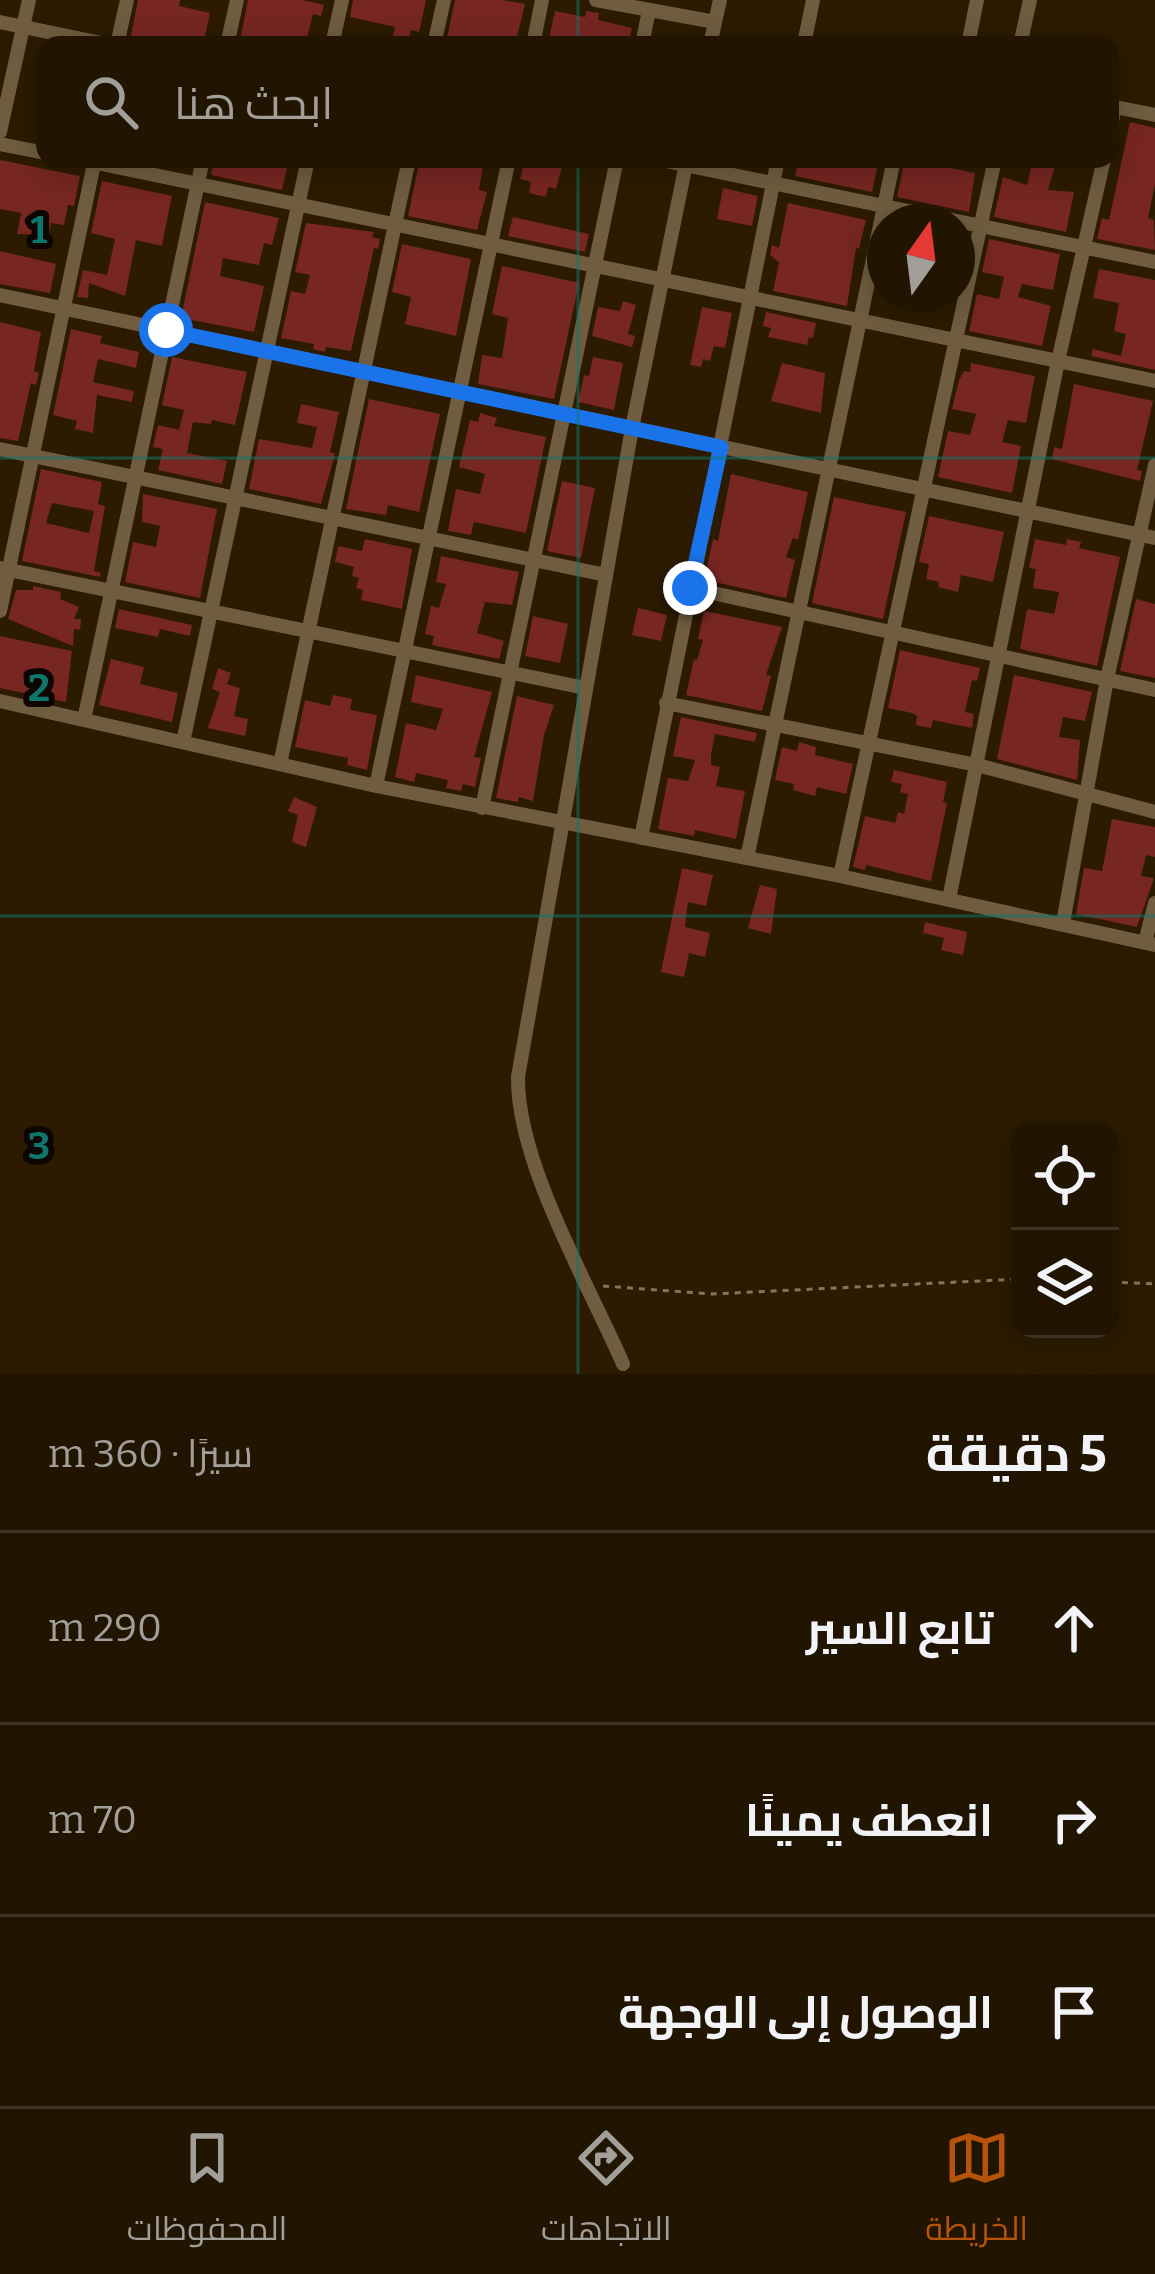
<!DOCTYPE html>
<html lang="ar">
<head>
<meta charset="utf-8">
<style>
  :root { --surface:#211400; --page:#2d210f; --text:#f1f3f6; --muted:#a29e99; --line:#3e3322; --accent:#b45309 }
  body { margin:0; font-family:Bitter,Cairo,serif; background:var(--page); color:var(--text); direction:rtl }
  .controls { position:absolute; right:36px; bottom:36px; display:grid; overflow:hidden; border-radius:24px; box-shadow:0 6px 30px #0003 }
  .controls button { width:108px; height:108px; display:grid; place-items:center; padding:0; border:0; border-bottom:3px solid var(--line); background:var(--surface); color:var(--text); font:60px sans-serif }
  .compass { position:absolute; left:867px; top:204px; width:108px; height:108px; border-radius:50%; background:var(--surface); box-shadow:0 6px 30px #0003; rotate:14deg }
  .stop { position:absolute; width:36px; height:36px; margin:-27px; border:9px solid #1a73e8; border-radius:50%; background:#fff }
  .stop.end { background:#1a73e8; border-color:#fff; box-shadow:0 3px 12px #0008 }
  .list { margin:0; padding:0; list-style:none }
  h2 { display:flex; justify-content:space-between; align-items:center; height:156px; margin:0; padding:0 48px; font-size:51px }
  h2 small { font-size:39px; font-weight:400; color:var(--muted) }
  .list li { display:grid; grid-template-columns:78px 1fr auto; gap:36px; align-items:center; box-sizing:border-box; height:192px; padding:0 48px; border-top:3px solid var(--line) }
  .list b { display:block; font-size:45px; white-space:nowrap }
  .list em { font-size:39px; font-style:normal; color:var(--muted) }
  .icon { flex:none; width:66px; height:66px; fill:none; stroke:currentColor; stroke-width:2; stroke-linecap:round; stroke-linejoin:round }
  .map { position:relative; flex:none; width:1155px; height:1374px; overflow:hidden; direction:ltr }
  .search { position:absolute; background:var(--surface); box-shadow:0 6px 30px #0003; left:36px; right:36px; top:36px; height:132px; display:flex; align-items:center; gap:30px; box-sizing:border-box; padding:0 42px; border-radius:24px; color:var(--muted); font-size:45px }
  .sheet { height:732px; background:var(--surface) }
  nav { display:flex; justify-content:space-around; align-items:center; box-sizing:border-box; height:168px; border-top:3px solid var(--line); background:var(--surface); font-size:33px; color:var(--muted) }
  nav a { display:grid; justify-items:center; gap:6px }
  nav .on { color:var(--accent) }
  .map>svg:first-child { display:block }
</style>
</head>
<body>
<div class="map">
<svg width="1155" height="1374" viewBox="0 0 1155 1374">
  <rect width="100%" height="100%" fill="#2c1b00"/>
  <!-- building -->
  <path fill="#772622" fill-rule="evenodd" d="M138,0H180L179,6L210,13L203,45H129Z
    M248,0H303L324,5L321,16L313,14L305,45H239Z
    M353,0H426L419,32L411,30L408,45H391L395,27L350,17Z
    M455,0H502L525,4L515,45H476L447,38Z
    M555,11L585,17L586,11L599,13L598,20L632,28L628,45H551L553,39L549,38Z
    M1130,122L1155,128V184L1148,218L1154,220L1155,250L1097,239L1102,218L1109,220Z
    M214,159H289L282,190L211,175Z
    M420,159H484L479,190L487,192L477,230L408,216Z
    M525,159H564L556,189L548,187L546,197L529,193L531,182L520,179Z
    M799,159H879L872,192L795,176Z
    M905,159L975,173L969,212L897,197Z
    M1033,159H1057L1048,190L1074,192L1066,232L994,217L1003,177L1027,185Z
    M0,160L80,176L74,206L68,205L64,225L51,223L49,235L17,234L21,213L0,209Z
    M102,181L172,196L164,235L162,246L136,240L125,296L89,283L88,298L77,297L83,270L107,275L115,239L91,233Z
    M723,188L758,196L752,226L717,219Z
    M205,202L279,218L272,245L264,243L259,265L223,258L220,276L264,286L254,332L181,318Z
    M788,203L866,220L859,249L856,248L847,306L773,291L779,262L770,255L772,245L779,248Z
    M513,217L589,234L585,252L508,236Z
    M306,223L374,232L372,237L380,239L378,249L374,248L351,351L326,347L325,352L313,349L314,344L281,338L291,291L305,294L310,275L295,272Z
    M989,239L1060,254L1053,290L1022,284L1018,297L1051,306L1042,346L969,331L977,294L999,299L1004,277L982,272Z
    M402,244L471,259L456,336L405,324L411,297L392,292Z
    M0,251L56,264L50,293L0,284Z
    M502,266L579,283L554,399L478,384L482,355L502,358L508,318L492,314Z
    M1099,269L1155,280V370L1091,356L1093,349L1121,356L1126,334L1114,331L1119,303L1093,298Z
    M623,301L636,305L628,334L635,336L632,347L592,336L598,307L620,311Z
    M702,307L732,313L725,348L714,346L710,361L703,359L701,367L690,365Z
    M766,312L816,323L813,338L809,337L807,345L768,337L771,328L763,326Z
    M0,322L41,332L34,371L39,373L36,385L31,383L18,441L0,438Z
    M71,329L102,336L100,343L139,352L136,368L98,359L93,382L134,391L132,402L97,395L93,433L75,429L77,421L53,415Z
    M172,357L247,372L235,425L212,420L211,424L193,422L187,453L227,461L222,484L158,470L163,449L153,447L158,425L179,430L184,410L162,405Z
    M593,357L623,363L614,410L578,402L584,375L589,376Z
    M782,363L825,373L821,413L771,401Z
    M971,363L1035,376L1026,423L1008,420L1002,442L1021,446L1012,493L938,477L948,431L970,435L976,414L952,409L959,380L964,371L970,372Z
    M1074,384L1153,401L1137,470L1142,471L1140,481L1052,459L1054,447L1062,449Z
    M369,399L440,414L419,512L388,505L386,515L346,509Z
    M301,404L339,412L330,452L335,454L321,504L249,489L259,439L312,448L317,427L297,423Z
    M480,413L497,418L494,426L546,437L526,533L474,522L471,535L448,531L456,489L480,494L485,474L459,467L470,420L478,422Z
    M41,469L102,482L98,504L105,506L94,571L101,573L100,577L22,561ZM52,503L94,511L89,533L46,523Z
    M731,474L808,492L798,540L793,538L786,557L795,560L786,598L710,581L712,572L706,571L713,539L718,541Z
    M562,481L595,488L581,558L547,551Z
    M143,494L217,509L200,598L125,582L133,542L156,547L160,526L142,522Z
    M834,497L906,512L883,619L812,603Z
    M929,516L1004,532L993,582L961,575L958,592L938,587L939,582L926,579L929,564L919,562Z
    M365,539L412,549L402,609L361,600L363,590L356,588L359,578L352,576L354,567L335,562L338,546L362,551Z
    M1035,539L1066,545L1067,539L1081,542L1079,548L1120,557L1097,666L1020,649L1027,609L1054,614L1059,592L1033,588L1036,569L1029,568Z
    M441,556L519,572L512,605L485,602L477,633L504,641L499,659L432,645L434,636L425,634L431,606L439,608L446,584L436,582Z
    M33,586L61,592L60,599L79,607L74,619H81L80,630L74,629L73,646L8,619L16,590H33Z
    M1136,599L1155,604V678L1120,671Z
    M638,608L667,615L661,641L632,635Z
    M119,609L192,625L190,636L160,629L158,637L115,628Z
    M704,611L782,627L766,675L771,676L762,711L686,695L694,659L697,660L703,640L698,639Z
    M533,616L568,624L560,663L525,656Z
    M0,636L72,651L66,702L0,688Z
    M900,650L980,668L977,681L972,680L965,712L974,714L972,728L933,720L931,728L916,725L917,716L912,713L888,708Z
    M111,659L144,667L140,684L178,693L172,722L99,705Z
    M218,668L231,673L227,684L240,688L234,716L248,719L245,736L208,728L220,692L212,689Z
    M416,675L492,692L474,757L481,758L475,787L463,784L461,791L446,788L448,780L416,773L414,782L395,777L406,723L436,730L443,709L411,702Z
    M1014,675L1092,692L1085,721L1063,717L1059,737L1080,740L1077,780L997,759Z
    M333,695L352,699L350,710L377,715L367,770L347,765L348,758L295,747L305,700L330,706Z
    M517,696L554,705L544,735L533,801L519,797L518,802L496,798Z
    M681,717L757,733L755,742L715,734L711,754V765L720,767L716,786L745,791L736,839L695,830L694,836L658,829L668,778L688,781L695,760L673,756Z
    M799,742L816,747L815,755L853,764L846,794L817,787L815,796L793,790L794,784L775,780L782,747L797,751Z
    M894,770L947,782L943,802L947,803L931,881L866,865L865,870L853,867L865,816L895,823L898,812L904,814L908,794L900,792L902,784L891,782Z
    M294,797L317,807L306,847L292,842L298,815L288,811Z
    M1112,819L1155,827V857L1146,855L1141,876L1154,878L1137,927L1076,914L1084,868L1102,871Z
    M682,868L713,875L706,906L688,902L685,927L710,933L705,957L689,953L684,977L661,972Z
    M760,885L777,889L771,934L748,928Z
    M925,922L967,932L963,955L941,950L944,938L923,933Z"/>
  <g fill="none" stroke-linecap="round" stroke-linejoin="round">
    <!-- path -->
    <path stroke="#83755f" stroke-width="3" stroke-dasharray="6 6" stroke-linecap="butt" d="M1110,1282L1155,1284
      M603,1286L712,1294L1020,1279"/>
    <!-- minor -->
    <path stroke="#705d40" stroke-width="14" d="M596,0L715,22
      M0,22L111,45
      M117,45L127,0
      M227,45L237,0
      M332,45L342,0
      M434,45L444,0
      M533,45L542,0
      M642,45L649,10
      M710,45L720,0
      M809,45L804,44L813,0
      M968,45L977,0
      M1020,45L1030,0
      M1110,106L1155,115
      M1110,131L1115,107
      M0,132L29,0
      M0,144L45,153
      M77,159L1155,381
      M656,159L1155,262
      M0,295L1155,538
      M0,449L606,575
      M0,568L585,688
      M690,588L1155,690
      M0,611L95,159
      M0,701L376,786L840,876L1155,945
      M666,703L977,765L1155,812
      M84,720L203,159
      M183,742L308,159
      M280,764L409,159
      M376,786L509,159
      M482,808L617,159
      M641,838L778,159
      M747,858L894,159
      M840,876L995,159
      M949,899L1058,361L1104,159
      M1063,923L1107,679L1155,465
      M1145,942L1155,903
      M623,1364C588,1283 517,1163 518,1077L632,428L687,159"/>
  </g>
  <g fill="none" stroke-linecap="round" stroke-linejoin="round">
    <!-- route -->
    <path stroke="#1a73e8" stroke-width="15" d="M166,330L721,447L690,588"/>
  </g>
  <!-- grid -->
  <path fill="none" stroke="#0f766e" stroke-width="3" stroke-opacity="0.55" d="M578,0V45M578,159V1374M0,458H1155M0,916H1155"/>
  <g font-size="39" text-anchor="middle" font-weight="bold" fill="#0f766e" stroke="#0e0701" stroke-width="12" stroke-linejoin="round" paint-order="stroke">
    <text x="39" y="243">1</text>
    <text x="39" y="701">2</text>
    <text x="39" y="1159">3</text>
  </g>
</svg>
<div class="controls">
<button><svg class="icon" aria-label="locate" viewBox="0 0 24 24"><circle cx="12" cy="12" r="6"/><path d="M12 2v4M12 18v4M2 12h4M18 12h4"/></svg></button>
<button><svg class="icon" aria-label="layers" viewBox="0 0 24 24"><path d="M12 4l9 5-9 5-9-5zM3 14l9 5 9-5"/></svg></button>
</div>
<svg class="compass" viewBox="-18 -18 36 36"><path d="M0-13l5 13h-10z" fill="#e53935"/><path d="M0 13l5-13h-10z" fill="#a29e99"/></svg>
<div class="stop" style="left:166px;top:330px"></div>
<div class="stop end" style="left:690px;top:588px"></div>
<div class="search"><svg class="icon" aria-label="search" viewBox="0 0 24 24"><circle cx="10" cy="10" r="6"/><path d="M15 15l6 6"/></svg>ابحث هنا</div>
</div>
<section class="sheet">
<h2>5 دقيقة<small>سيرًا · 360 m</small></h2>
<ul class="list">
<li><svg class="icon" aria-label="ahead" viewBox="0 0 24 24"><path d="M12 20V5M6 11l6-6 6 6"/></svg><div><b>تابع السير</b></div><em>290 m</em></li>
<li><svg class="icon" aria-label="right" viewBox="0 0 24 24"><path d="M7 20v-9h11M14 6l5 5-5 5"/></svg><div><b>انعطف يمينًا</b></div><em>70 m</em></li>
<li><svg class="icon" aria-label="arrive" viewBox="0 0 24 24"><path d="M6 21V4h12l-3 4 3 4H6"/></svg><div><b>الوصول إلى الوجهة</b></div></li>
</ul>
</section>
<nav>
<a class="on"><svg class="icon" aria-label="map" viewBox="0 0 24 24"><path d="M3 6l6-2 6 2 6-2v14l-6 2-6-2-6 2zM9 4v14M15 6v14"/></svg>الخريطة</a>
<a><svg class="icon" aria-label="directions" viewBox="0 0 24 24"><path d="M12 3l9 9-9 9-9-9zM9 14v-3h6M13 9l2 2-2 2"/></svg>الاتجاهات</a>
<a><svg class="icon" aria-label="saved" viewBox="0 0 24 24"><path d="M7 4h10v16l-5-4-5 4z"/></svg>المحفوظات</a>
</nav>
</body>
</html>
